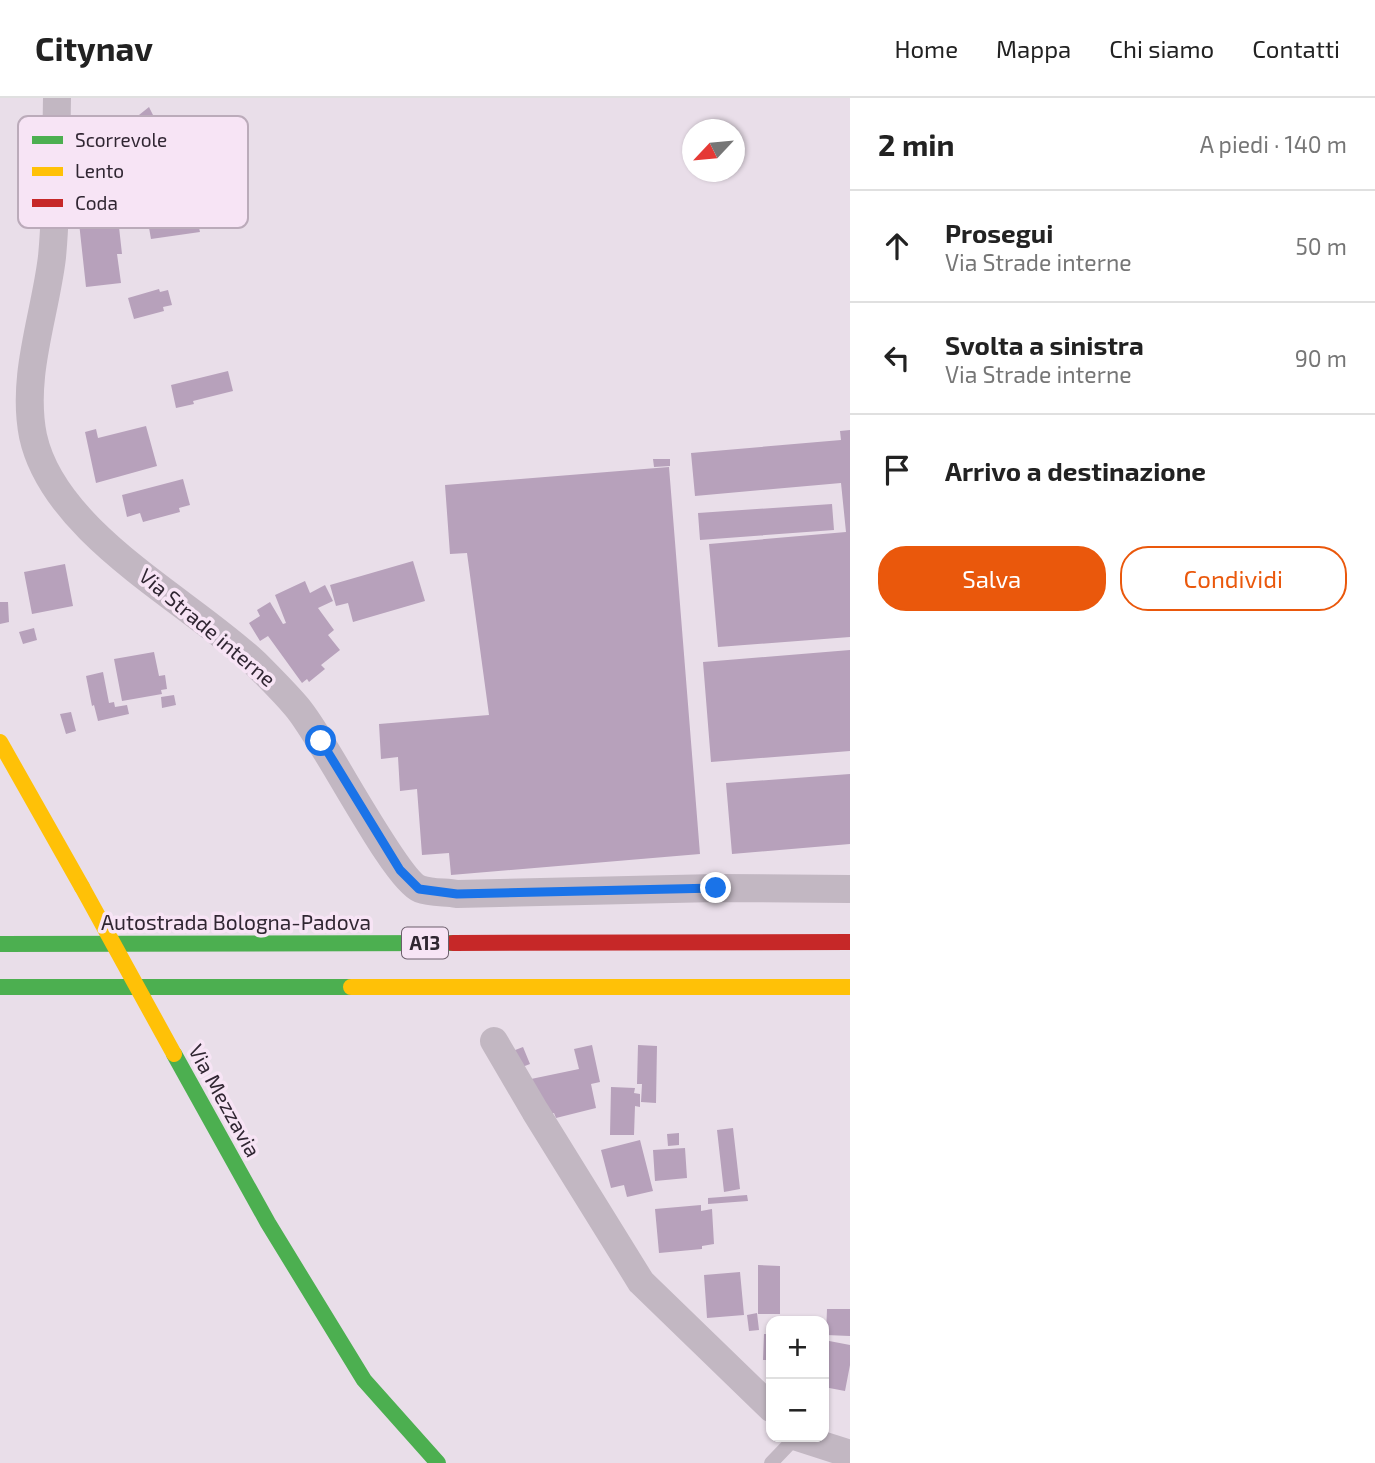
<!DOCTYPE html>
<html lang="it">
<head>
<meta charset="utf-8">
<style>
  :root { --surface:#fff; --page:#f2f2f2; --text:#222; --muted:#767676; --line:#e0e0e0; --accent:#ea580c }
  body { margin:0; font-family:"Exo 2",sans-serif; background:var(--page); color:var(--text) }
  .controls { position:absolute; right:21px; bottom:21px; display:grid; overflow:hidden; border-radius:14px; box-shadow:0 2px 5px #0004 }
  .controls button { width:63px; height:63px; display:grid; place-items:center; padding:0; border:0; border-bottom:2px solid var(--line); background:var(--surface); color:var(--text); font:35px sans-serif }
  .compass { position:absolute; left:682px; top:21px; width:63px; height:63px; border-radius:50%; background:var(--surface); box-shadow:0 2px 5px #0004; rotate:244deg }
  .stop { position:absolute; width:21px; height:21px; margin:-16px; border:5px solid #1a73e8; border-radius:50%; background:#fff }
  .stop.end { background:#1a73e8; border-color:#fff; box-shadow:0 2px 7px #0008 }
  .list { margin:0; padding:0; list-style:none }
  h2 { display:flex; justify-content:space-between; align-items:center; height:91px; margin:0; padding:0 28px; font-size:30px }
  h2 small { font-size:23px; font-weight:400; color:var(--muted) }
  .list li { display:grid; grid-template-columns:46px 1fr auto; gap:21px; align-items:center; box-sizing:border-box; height:112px; padding:0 28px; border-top:2px solid var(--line) }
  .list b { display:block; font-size:26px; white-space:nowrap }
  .list p { margin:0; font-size:23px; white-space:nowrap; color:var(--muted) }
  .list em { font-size:23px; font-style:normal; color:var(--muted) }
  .actions { display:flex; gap:14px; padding:21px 28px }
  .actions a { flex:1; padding:16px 0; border:2px solid var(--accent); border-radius:28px; text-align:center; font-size:24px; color:var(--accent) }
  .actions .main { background:var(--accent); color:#fff }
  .icon { flex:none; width:38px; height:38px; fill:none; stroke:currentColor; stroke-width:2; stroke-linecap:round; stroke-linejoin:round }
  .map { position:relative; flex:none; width:850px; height:1365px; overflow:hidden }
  header { display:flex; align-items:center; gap:42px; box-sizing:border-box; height:98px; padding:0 35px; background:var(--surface); border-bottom:2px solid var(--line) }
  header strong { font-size:33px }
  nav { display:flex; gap:38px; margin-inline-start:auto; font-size:24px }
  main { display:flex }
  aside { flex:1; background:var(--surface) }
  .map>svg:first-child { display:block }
</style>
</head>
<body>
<header>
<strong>Citynav</strong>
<nav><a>Home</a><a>Mappa</a><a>Chi siamo</a><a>Contatti</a></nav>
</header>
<main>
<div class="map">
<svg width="850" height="1365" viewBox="0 0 850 1365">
  <rect width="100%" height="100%" fill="#e9dee9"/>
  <!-- building -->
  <path fill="#b7a1bb" d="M149,9L154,19L145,25L139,17Z
    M115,93L122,156H117L121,185L86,189L76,97Z
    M196,117L200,134L151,141L148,124Z
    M159,191L160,194L168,192L172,207L163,209L164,213L134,221L128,200Z
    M228,273L233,293L193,303L194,306L176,310L171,287Z
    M146,328L157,368L96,385L85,334L96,331L98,340Z
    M850,332V539L718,549L709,446L846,434L841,385L695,398L691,355L841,342L840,333Z
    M653,361H670V368L654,369Z
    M669,369L700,756L451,777L449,755L422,757L417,691L400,693L398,659L381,661L379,626L489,617L467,455L450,456L445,387Z
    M183,381L190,407L179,410L180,414L143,424L140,415L127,419L122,397Z
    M832,406L834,432L700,442L698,415Z
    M413,463L425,503L353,524L348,505L336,508L330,487Z
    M65,466L73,508L32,516L24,474Z
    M305,483L310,495L325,487L333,503L318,510L334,532L328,537L340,552L321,567L325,571L309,584L307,581L302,585L268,538L260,543L249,525L260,518L257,512L270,504L283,526L286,525L275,497Z
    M0,504H8L9,524L0,526Z
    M34,530L37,542L23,546L19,534Z
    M850,552V653L711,664L703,564Z
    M154,554L159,578L165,577L167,591L161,592L162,596L122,603L114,561Z
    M103,574L109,605L114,604L115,609L127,607L129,616L98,623L94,607L92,608L86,578Z
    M174,597L176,607L162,610L161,599Z
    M71,614L76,633L66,636L60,616Z
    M850,676V746L732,756L726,685Z
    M592,947L600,984L591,986L596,1010L556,1020L554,1015L543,1018L531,981L579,971L574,951Z
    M638,947L657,948L656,1005L641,1004L642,986H637Z
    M523,949L530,966L517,971L510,954Z
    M611,989L635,990L634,995L640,996V1009L635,1008L634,1037H610Z
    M733,1030L740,1091L724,1094L717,1032Z
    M679,1035V1047L668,1048L667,1036Z
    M640,1042L653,1093L627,1099L624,1087L611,1090L601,1052Z
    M685,1050L687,1080L655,1083L653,1052Z
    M747,1097L748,1103L708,1106V1100Z
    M701,1107V1113L712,1111L714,1146L702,1148V1151L659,1155L655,1111Z
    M758,1167L780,1168V1216H758Z
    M740,1174L744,1217L707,1220L704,1177Z
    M827,1211H850V1238L826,1237Z
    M757,1215L759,1232L749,1233L747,1217Z
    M764,1236H771V1262H763Z
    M824,1242L850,1247V1267L845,1293L824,1289Z"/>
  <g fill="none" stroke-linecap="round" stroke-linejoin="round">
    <!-- lane -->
    <path stroke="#c2b7c2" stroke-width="14" d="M771,1365L796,1339"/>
    <!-- street -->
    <path stroke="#c2b7c2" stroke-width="28" d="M57,0C56,53 57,107 52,159C45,218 21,278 33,338C54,435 187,501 255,565C269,579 283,593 296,608C324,640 394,781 420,791C431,795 446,794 457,796L716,790L850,791
      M494,943L535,1013L641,1184L771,1310
      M797,1339L850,1356"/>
    <!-- fast -->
    <path stroke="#4caf50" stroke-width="16" d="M0,846L453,845
      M0,889H351
      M174,956L268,1125L364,1282L438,1365"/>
    <!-- slow -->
    <path stroke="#ffc107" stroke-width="16" d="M0,644L82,789
      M351,889H850"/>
    <!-- jam -->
    <path stroke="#c62828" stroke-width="16" d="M453,845L850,844"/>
    <!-- slow-bridge -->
    <path stroke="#ffc107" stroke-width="16" d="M82,789L174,956"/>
  </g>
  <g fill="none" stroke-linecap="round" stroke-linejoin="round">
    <!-- route -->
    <path stroke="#1a73e8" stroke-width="9" d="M321,643L400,772L419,791L457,796L716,790"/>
  </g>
  <g text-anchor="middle" stroke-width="7" stroke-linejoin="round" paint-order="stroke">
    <!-- shield labels -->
    <rect fill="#f7e4f5" stroke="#6c5f6c" stroke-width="2" x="402" y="829.5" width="46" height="31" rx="5"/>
    <g font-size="19" font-weight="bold" fill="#302632">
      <text x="425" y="852">A13</text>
    </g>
    <!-- street labels -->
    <g font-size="21" fill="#302632" stroke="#f7e4f5">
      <text transform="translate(207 530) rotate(40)" y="7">Via Strade interne</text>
      <text x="236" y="832">Autostrada Bologna-Padova</text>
      <text transform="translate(224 1003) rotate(61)" y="7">Via Mezzavia</text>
    </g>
  </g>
  <!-- legend -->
  <rect x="18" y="18" width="230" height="112" rx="10" fill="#f7e4f5" stroke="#bbabba" stroke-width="2"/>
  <rect x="32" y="38" width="31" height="8" fill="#4caf50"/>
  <rect x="32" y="69" width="31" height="9" fill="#ffc107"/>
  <rect x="32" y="101" width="31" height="8" fill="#c62828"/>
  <g font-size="19" fill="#302632">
    <text x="75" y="49">Scorrevole</text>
    <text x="75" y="80">Lento</text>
    <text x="75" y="112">Coda</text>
  </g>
</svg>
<div class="controls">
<button>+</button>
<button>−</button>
</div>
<svg class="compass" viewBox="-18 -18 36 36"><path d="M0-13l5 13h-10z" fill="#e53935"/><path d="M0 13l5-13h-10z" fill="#767676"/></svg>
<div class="stop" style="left:321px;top:643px"></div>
<div class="stop end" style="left:716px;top:790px"></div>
</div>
<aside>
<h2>2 min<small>A piedi · 140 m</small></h2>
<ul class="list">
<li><svg class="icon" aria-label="ahead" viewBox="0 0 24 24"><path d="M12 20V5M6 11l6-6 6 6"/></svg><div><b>Prosegui</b><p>Via Strade interne</p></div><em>50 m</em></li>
<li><svg class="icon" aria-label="left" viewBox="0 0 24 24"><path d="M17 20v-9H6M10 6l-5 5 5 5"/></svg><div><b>Svolta a sinistra</b><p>Via Strade interne</p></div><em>90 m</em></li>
<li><svg class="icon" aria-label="arrive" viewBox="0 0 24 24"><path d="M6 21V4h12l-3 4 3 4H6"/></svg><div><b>Arrivo a destinazione</b></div></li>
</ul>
<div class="actions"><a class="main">Salva</a><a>Condividi</a></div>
</aside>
</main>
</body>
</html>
